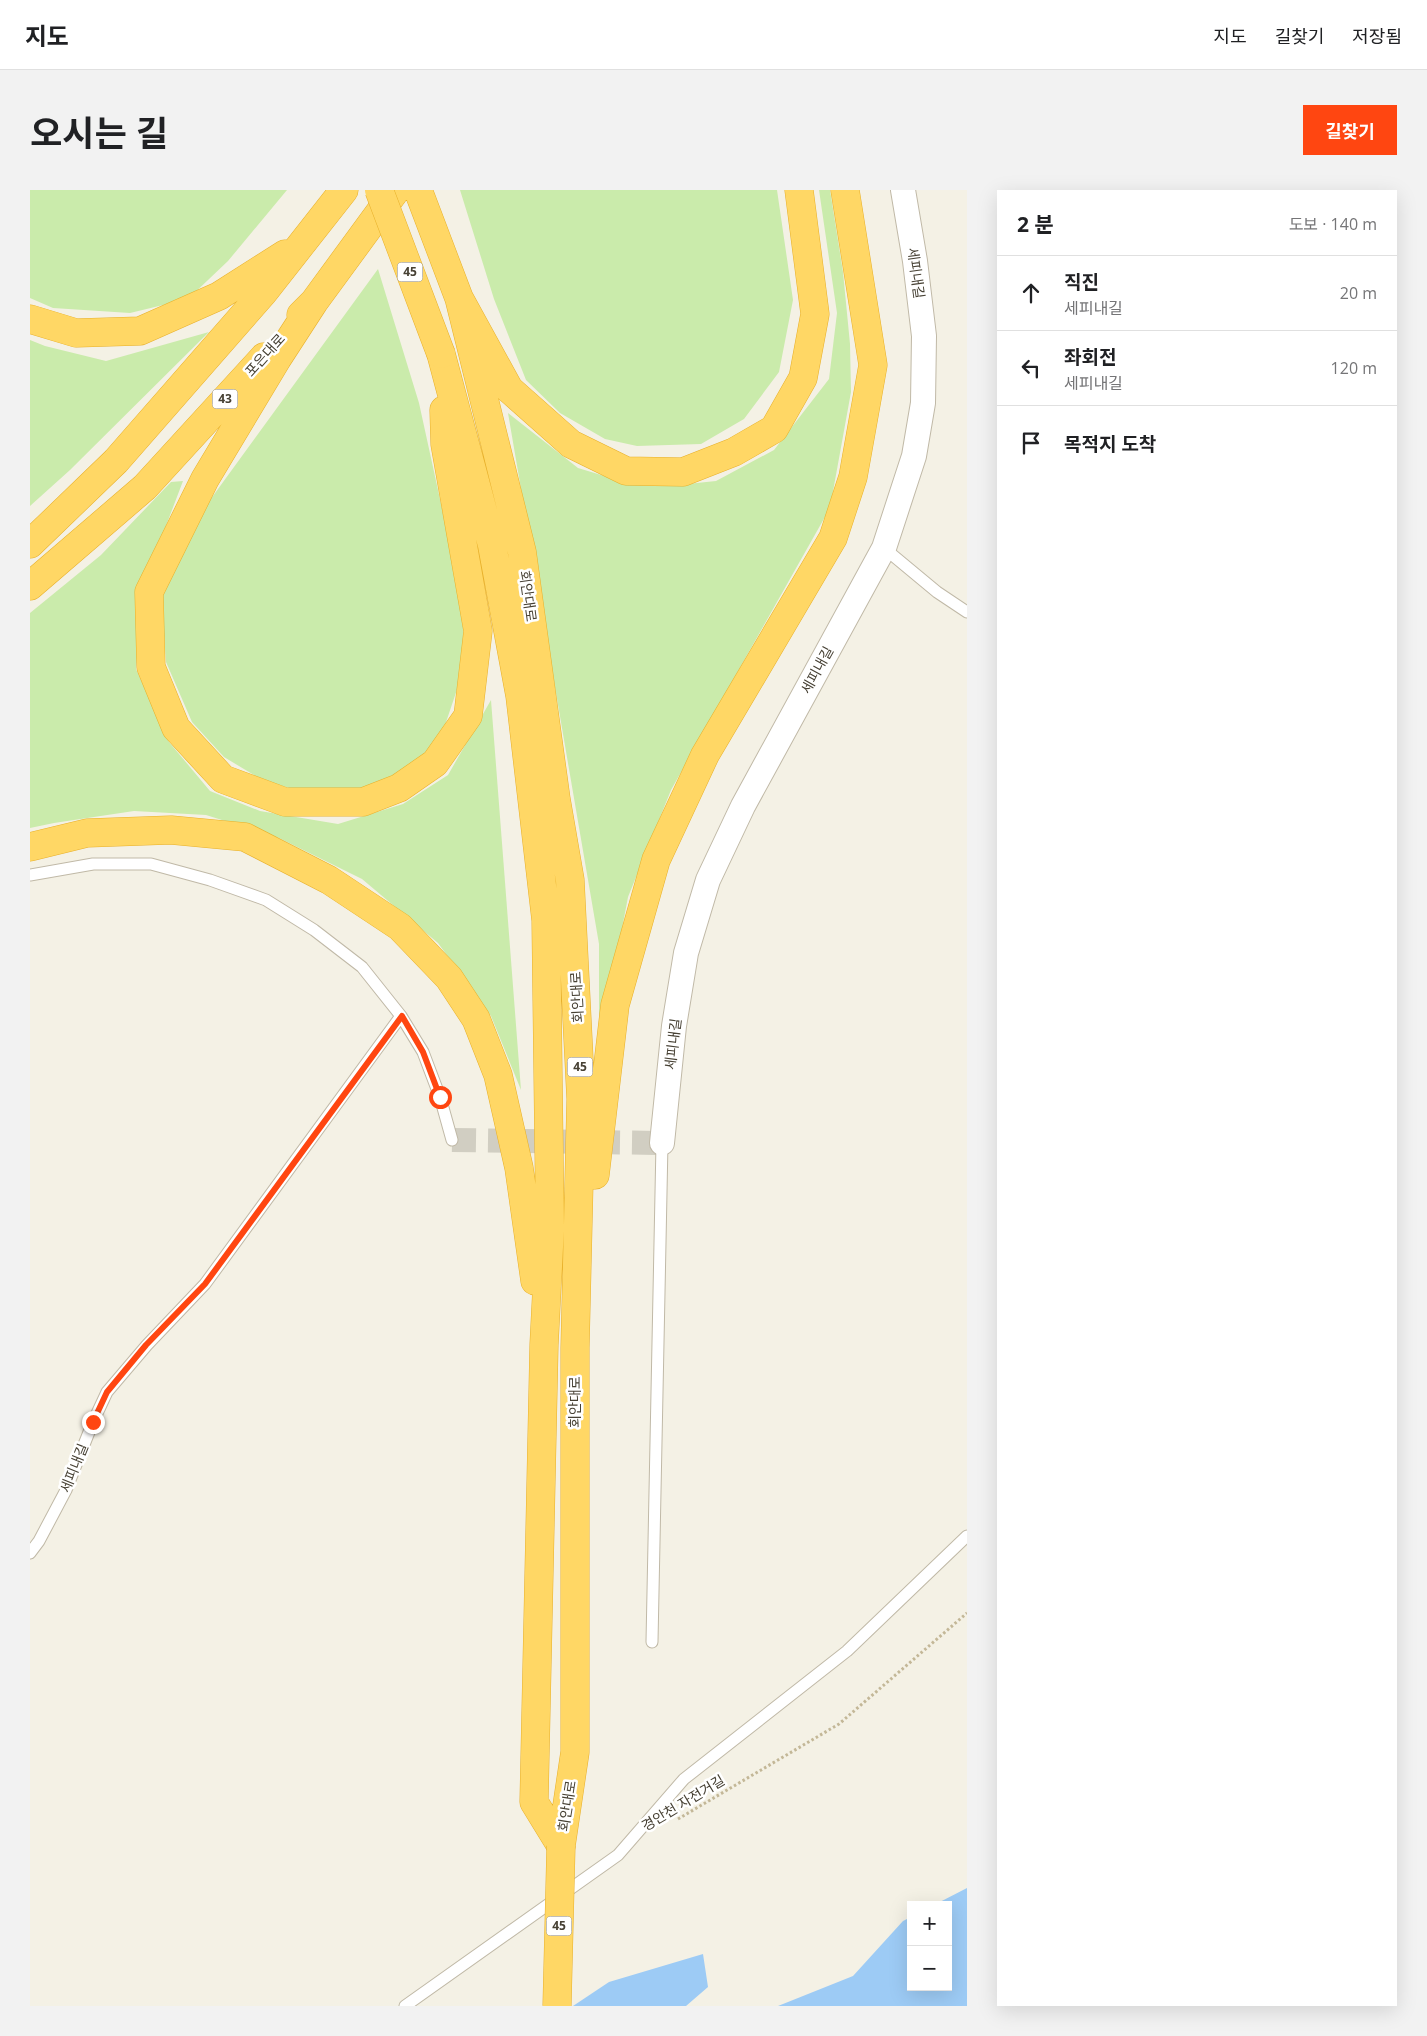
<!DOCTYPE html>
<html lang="ko">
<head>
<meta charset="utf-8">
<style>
  :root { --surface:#fff; --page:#f2f2f2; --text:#202124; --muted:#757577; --line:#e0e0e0; --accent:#ff4611 }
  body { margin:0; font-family:"Open Sans","Noto Sans KR",sans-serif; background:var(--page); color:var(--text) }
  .controls { position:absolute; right:15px; bottom:15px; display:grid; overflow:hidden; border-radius:0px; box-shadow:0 5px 20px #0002 }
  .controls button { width:45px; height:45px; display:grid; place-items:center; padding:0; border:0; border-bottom:1px solid var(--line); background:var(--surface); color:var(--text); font:25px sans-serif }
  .stop { position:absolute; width:15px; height:15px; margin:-11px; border:4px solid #ff4611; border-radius:50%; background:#fff }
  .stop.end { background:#ff4611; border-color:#fff; box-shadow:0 1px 5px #0008 }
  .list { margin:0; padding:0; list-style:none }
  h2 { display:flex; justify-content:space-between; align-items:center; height:65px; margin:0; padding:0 20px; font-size:21px }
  h2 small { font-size:16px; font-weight:400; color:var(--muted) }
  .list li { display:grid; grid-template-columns:32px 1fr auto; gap:15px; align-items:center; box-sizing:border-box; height:75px; padding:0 20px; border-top:1px solid var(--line) }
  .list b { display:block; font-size:19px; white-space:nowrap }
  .list p { margin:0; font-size:16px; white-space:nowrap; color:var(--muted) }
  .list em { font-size:16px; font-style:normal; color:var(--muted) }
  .icon { flex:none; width:28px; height:28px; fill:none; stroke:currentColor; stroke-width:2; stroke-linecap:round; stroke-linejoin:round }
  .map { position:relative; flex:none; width:937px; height:1816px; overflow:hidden; border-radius:0px }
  header { display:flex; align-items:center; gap:30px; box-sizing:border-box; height:70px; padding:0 25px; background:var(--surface); border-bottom:1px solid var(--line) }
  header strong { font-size:24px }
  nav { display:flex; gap:28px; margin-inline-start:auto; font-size:18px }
  .intro { display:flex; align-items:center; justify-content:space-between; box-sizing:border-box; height:120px; padding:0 30px }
  h1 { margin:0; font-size:35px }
  .button { padding:12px 22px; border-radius:0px; background:var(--accent); color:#fff; font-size:18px; font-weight:700 }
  main { display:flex; gap:30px; padding:0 30px }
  aside { flex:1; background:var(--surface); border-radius:0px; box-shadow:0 5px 20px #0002 }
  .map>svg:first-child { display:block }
</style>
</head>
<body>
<header>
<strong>지도</strong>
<nav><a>지도</a><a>길찾기</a><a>저장됨</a></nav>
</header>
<div class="intro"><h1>오시는 길</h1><a class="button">길찾기</a></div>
<main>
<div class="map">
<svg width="937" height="1816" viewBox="0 0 937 1816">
  <rect width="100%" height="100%" fill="#f4f1e5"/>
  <!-- green -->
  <path fill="#caebab" d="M0,0H257L198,71L158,109L100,123L23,118L0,108Z
    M430,0H747L763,110L749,182L714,229L671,254L607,256L575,249L530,223L496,190L464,109Z
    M789,0H800L813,82L820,154L821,202L800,318L641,600L598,707L569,860V754L478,223L548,278L591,291L638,296L686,291L744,260L799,189L807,123Z
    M348,79L389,213L427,387L437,470L411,547L376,581L333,599L273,602L232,590L194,567L162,532L136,472L131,406L164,332Z
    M179,142L40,280L0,316V150L15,156L76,171Z
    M153,291L112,399L106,479L139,552L180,601L230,621L308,634L373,614L418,585L461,510L491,900L461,826L408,753L332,689L249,648L176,625L104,621L24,633L0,638V423L71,365L141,292Z"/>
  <!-- water -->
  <path fill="#9dcbf5" d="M937,1698V1816H748L823,1786L873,1731L881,1727V1797H918V1715H904Z
    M673,1764L678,1797L656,1816H543L579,1792Z"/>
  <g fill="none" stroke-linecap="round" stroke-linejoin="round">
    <!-- street-tunnel -->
    <path stroke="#d1cec2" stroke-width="24" stroke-dasharray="24 12" stroke-linecap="butt" d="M422,950L632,953"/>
    <!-- lane casing -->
    <g stroke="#c0b9a7" stroke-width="13">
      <path id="lane" d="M854,358L907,402L937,422
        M0,685L63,674H121L180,690L236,710L284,740L332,777L371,826
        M0,1363L9,1351L36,1300L63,1232L77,1202L117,1155L175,1094L371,826L393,862L410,907L422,950
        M622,1452L632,953
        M375,1816L588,1665L654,1589L817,1461L937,1346"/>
    </g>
    <!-- street casing -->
    <g stroke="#c0b9a7" stroke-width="26">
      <path id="street" d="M632,953L644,836L656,763L678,690L713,616L854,358L884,266L893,213L894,146L885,71L873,0"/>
    </g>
    <!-- highway casing -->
    <g stroke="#e8b02b" stroke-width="29">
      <path id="highway" d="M388,0L429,108L479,199L541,254L596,281L653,282L704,262L744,239L773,188L785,124L769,0
        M429,108L492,362L526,609L540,690L551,909L545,1158V1562L531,1656
        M284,112L247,169L175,289L119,402L121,477L146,538L193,589L255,612H333L369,598L405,573L438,526L448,441L415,254L414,220
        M271,125L284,112L366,0
        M0,129L46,143L110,141L189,106L255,64
        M411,164L462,355L490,506L516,730L520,1037L514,1155L504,1612L531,1656
        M0,354L86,271L233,103L314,0
        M0,396L115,297L234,167
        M0,657L57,643L141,640L215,647L299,690L370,737L419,788L446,829L468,885L489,978L505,1091
        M565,985L585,815L626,670L675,565L803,348L823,287L843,175L815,0"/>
    </g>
    <!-- path -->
    <path stroke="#c3b797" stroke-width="3" stroke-dasharray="2.5 2.5" stroke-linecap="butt" d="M648,1629L809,1534L937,1423"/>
    <!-- lane -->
    <use href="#lane" stroke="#fff" stroke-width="11"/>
    <!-- street -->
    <use href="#street" stroke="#fff" stroke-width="24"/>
    <!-- highway -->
    <use href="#highway" stroke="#ffd765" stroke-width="28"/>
    <!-- highway-bridge casing -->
    <g stroke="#e8b02b" stroke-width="29" stroke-linecap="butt">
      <path id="highway-bridge" d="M349,0L411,164
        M527,1816L531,1656"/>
    </g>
    <!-- highway-bridge -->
    <use href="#highway-bridge" stroke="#ffd765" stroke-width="28"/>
  </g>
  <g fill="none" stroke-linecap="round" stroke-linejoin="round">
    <!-- route -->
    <path stroke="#ff4611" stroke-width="6" d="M63,1232L77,1202L116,1155L175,1094L372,826L393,862L410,907"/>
  </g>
  <g text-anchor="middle" stroke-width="5" stroke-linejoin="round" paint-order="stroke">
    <!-- shield labels -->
    <g fill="#fff" stroke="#7e7a71" stroke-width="1">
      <rect x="367.5" y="72.5" width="25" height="19" rx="4"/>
      <rect x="182.5" y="199.5" width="25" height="19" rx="4"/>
      <rect x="537.5" y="867.5" width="25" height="19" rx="4"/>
      <rect x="516.5" y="1726.5" width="25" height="19" rx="4"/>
    </g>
    <g font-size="12" font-weight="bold" fill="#474134">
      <text x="380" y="86">45</text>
      <text x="195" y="213">43</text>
      <text x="550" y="881">45</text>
      <text x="529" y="1740">45</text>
    </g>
    <!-- street labels -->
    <g font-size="14" fill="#474134" stroke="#fff">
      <text transform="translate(886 83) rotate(82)" y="5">세피내길</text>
      <text transform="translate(235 165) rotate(-48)" y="5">포은대로</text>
      <text transform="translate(498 406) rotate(82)" y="5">회안대로</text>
      <text transform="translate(787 480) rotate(-61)" y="5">세피내길</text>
      <text transform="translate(547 807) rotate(-93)" y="5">회안대로</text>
      <text transform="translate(643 854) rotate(-83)" y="5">세피내길</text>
      <text transform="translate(545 1212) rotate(-90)" y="5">회안대로</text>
      <text transform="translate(44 1278) rotate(-68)" y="5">세피내길</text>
      <text transform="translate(653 1613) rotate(-31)" y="5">경안천 자전거길</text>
      <text transform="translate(537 1616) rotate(-81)" y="5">회안대로</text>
    </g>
  </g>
</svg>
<div class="controls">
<button>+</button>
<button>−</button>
</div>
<div class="stop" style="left:410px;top:907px"></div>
<div class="stop end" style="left:63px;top:1232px"></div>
</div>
<aside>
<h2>2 분<small>도보 · 140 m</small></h2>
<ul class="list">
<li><svg class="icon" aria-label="ahead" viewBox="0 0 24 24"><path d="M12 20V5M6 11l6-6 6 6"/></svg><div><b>직진</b><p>세피내길</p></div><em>20 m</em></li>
<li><svg class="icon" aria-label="left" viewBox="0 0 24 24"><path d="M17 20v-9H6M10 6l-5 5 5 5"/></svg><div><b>좌회전</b><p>세피내길</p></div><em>120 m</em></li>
<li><svg class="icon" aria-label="arrive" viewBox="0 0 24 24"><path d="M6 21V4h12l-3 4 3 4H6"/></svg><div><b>목적지 도착</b></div></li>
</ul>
</aside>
</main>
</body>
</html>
